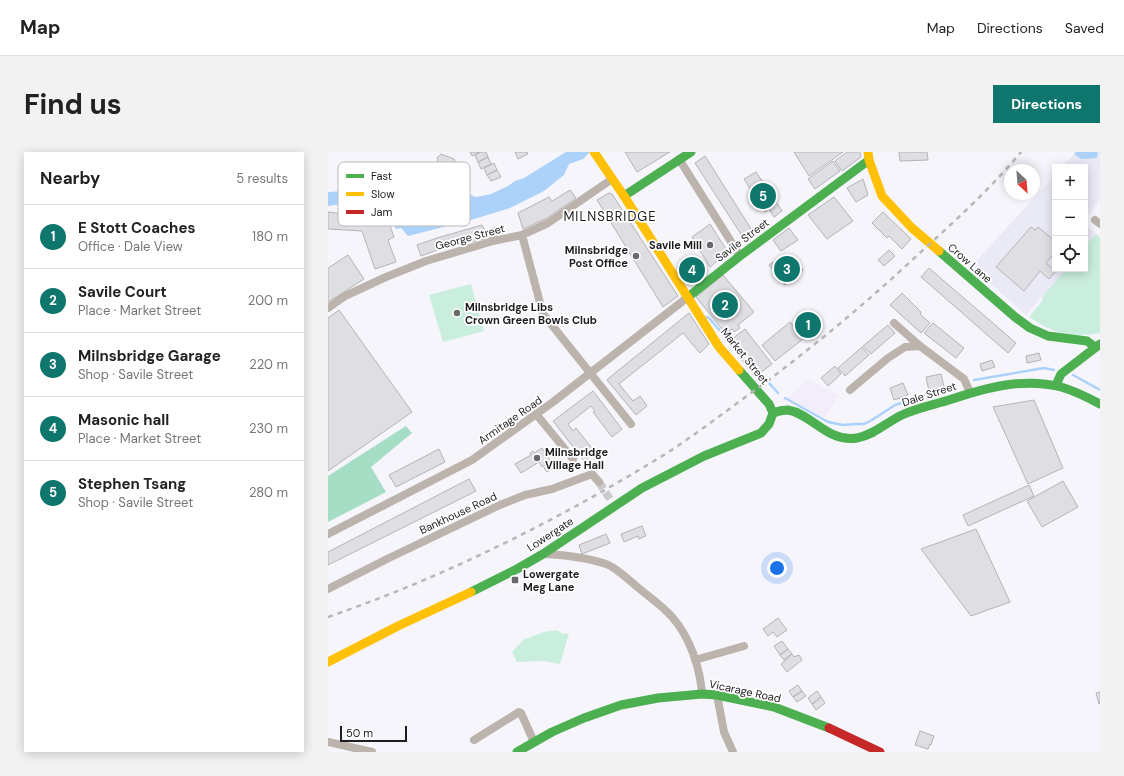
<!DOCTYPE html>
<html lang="en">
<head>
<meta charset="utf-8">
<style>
  :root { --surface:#fff; --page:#f2f2f2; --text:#222; --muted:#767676; --line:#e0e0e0; --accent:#0f766e }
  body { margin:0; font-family:"DM Sans",sans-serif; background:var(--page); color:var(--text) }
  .controls { position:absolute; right:12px; top:12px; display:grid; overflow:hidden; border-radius:0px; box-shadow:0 2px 10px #0003 }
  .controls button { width:36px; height:36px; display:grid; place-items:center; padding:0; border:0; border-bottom:1px solid var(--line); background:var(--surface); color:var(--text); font:20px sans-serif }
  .compass { position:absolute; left:676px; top:12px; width:36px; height:36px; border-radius:50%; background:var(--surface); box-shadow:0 2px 10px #0003; rotate:154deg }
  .scale { position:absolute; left:12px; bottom:10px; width:67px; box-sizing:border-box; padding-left:4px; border:2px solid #1d1d21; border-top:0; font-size:11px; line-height:14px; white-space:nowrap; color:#1d1d21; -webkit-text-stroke:3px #fff; paint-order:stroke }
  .you { position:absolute; left:449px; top:416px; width:14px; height:14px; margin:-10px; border:3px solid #fff; border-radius:50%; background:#1a73e8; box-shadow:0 0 0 6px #1a73e833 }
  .badge { display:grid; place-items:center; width:26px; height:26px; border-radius:50%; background:var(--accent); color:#fff; font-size:13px; font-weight:700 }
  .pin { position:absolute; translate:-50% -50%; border:2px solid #fff; box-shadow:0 1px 4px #0006 }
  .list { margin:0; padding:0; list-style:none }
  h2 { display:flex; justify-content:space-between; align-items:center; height:52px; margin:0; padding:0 16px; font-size:17px }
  h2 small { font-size:13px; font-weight:400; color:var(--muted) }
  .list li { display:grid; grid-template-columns:26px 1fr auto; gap:12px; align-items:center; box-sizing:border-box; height:64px; padding:0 16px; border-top:1px solid var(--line) }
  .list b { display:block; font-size:15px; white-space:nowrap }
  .list p { margin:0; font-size:13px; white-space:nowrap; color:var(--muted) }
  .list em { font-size:13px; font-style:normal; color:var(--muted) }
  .icon { flex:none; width:22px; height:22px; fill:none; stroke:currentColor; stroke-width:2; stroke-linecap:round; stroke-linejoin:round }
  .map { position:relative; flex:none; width:772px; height:600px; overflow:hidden; border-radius:0px }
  header { display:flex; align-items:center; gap:24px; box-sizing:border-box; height:56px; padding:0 20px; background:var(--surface); border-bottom:1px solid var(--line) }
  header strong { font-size:19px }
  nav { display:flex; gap:22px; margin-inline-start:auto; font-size:14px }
  .intro { display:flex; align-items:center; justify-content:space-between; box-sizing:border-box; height:96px; padding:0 24px }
  h1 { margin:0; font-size:28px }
  .button { padding:10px 18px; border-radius:0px; background:var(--accent); color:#fff; font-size:14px; font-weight:700 }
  main { display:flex; gap:24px; padding:0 24px }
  aside { flex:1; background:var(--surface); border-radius:0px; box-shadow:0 2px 10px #0003 }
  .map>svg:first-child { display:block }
</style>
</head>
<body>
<header>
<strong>Map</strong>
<nav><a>Map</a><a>Directions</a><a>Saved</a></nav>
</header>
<div class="intro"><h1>Find us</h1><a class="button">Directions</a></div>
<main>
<aside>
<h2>Nearby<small>5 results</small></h2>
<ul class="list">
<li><span class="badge">1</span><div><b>E Stott Coaches</b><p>Office · Dale View</p></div><em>180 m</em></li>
<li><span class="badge">2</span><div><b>Savile Court</b><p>Place · Market Street</p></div><em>200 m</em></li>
<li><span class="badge">3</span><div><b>Milnsbridge Garage</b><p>Shop · Savile Street</p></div><em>220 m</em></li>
<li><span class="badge">4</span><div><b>Masonic hall</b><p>Place · Market Street</p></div><em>230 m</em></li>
<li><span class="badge">5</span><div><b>Stephen Tsang</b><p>Shop · Savile Street</p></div><em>280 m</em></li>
</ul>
</aside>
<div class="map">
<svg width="772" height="600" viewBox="0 0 772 600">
  <rect width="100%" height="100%" fill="#f5f5fb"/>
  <!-- built -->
  <path fill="#eae9f6" d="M748,0H772V48L757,67V15H734Z
    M727,23V117H738L698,163L643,115Z
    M757,72L768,82L757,94Z"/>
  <!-- industrial -->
  <path fill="#f3ecfa" d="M480,227L510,243L497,266L460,246Z"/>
  <!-- green -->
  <path fill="#caeede" d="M768,82L772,85V181C756,184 738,184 722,177C715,174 708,169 701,165L715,148L714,145L738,117H757V94Z
    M143,132L156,179L115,190L101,143Z
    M229,478L235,482L241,481L232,512L215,509L189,510L184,500L195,488L216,480Z"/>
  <!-- forest -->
  <path fill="#a5ddc5" d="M78,274L84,281L43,315L58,340L0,370V324Z"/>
  <!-- water -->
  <path fill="#acd2fa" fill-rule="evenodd" d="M238,0H262L255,7L241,12L236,23L216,39L182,56L143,68L80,84L73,76L68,77L62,65L78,57L76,51L66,44L0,54V40L90,34L132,37L147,45L154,44L163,42L180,34L187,29L196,26ZM74,42C81,41 93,43 99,47C92,51 79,48 74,42Z
    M748,0H770L769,6L753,7L746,2Z"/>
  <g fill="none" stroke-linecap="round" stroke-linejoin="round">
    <!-- stream -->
    <path stroke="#acd2fa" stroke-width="2.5" d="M378,165L381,166L401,189
      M432,221L450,241
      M745,223L772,238
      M646,228L716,216L726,218
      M457,246L500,270L515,273L529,272H536L544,268L567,253L628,233"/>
  </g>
  <!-- building -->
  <path fill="#dedee3" stroke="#b4b4b8" d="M142,0H152L144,4Z
    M153,0H158L160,5L150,10L147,3Z
    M187,0H199L200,2L190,7Z
    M297,0H342L309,20Z
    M466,0H515L481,24Z
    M519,0H532L533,5L514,19L507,9Z
    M571,0H599L600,8L572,9Z
    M113,2L126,7L131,18L126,30L121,33L118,29L113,27L107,14L110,8L109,6Z
    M377,4L427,83L418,90L367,11Z
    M160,5L163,12L153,17L150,10Z
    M505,9L512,19L487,37L480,27Z
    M166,11L169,18L159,23L156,16Z
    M169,18L173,25L163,29L159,23Z
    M428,20L454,59L446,65L441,57L437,60L416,27Z
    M535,27L540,43L528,50L519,36Z
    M242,38L248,46L219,66L195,77L190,61L221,45L224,49Z
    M281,41L284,42L350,144L335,155L269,48Z
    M506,45L525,69L499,87L480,63Z
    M0,60L52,66L54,72L61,71L66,85L60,88L68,110L47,117L34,79L0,77Z
    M555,60L583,87L574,97L561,84L559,86L544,71Z
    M382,72L400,100L382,115L364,85Z
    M154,73L157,79L168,75L169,84L112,97L93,104L89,93L109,86Z
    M703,75L707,78L710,75L727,89V101L718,111L728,119L721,127L712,119L696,139L668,115Z
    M461,76L470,88L453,99L445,88Z
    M561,98L567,104L556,114L550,108Z
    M20,103L36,127L0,150V116Z
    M459,103L467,112L469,111L475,118L457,133L441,113L445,110L449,115L456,110L453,107Z
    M368,104L379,119L360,132L349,116Z
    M601,116L688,191L680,201L593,125Z
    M395,123L426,160L410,173L412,176L406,180L404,177L398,182L368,145Z
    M574,141L593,160L592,162L602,171L593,181L562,153Z
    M11,158L84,260L0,319V166Z
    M485,160L494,170L475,185L467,175Z
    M361,161L381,192L372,201L355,181L291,232L305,249L312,244L319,254L308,263L279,228L281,226Z
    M462,170L475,187L447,209L434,193Z
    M605,171L636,196L628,206L596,181Z
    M560,173L567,181L543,202L535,194Z
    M417,177L444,212L427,225L400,190Z
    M534,195L541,203L517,224L510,216Z
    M711,201L713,208L699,211L698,204Z
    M664,208L667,215L654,219L652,212Z
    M507,214L513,222L500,234L493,226Z
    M613,222L616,235L601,239L598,225Z
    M575,231L580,243L566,248L562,236Z
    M265,239L294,277L284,285L265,260L267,259L263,254L240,272L245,279L248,276L267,300L256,309L225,269Z
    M706,248L735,316L700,332L665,255Z
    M214,296L223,309L214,315L211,310L193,321L187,312L203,303L202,301L205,299L206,301Z
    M111,297L117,310L68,335L61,323Z
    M223,311L226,315L219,320L216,316Z
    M141,327L148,339L0,413V400Z
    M735,329L750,355L714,375L699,349Z
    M701,333L706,344L640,374L635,363Z
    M314,374L318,384L311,387L310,384L296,390L293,382Z
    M648,377L682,450L643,464L593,397Z
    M278,382L282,391L254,402L251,393Z
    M450,466L459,478L449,485L445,480L440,484L435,477Z
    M454,489L460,497L452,503L446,494Z
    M460,497L464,502L456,508L452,503Z
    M464,502L466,505L471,503L474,508L459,520L453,512Z
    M470,533L474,539L465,545L461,539Z
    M474,539L478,544L469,550L465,545Z
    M489,539L493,545L484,552L480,546Z
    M772,540V551L771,552L768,541Z
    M493,545L497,551L488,558L484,552Z
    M592,579L606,584L603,593L602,592L600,597L587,593Z"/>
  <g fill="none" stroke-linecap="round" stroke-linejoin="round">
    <!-- street-tunnel -->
    <path stroke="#cacacf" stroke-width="8" stroke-dasharray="8 4" stroke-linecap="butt" d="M271,330L282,347"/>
    <!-- street -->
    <path stroke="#bcb4ac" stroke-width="8" d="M351,7L412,104
      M767,68L772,72
      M194,83L215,162L303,272
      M0,156L17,144L58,125L98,109L165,89L194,83L220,71L284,27
      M566,171L592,194
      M522,238L560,206L577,195L592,194L636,227L642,240
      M208,262L245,307
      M0,382L144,308L225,250L360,145
      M215,402C236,403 258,405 278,412C287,415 300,427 308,434C320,444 335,454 345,466C362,486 372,515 374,542
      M0,437L61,406L172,353L197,343L224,337L264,322L271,330
      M367,508L416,494
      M389,543L396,580L405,600
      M146,588L191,560L193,561L206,590
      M0,590L44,600"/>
    <!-- fast -->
    <path stroke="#4caf50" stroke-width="9" d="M296,44L363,0
      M611,99L687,165L702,176L720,184L759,189L767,195
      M360,145L412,104L541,8
      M411,218L441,252L445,261
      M728,233L733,222L772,192
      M445,261C450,259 455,258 460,258C484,262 500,291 529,286C546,283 559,270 574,263C589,256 605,253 621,248C657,236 695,225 733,235C747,239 759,245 772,252
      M143,440L189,417L215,402L314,336L376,304L433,281L441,272L445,261
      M189,600L224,580L256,566L293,553L330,546L374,542L389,543L446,555L501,576"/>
    <!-- slow -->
    <path stroke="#ffc107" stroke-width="9" d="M266,0L296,44L391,195L411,218
      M540,0L541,8L554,44L584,76L611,99
      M0,510L70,474L143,440"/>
    <!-- jam -->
    <path stroke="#c62828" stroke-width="9" d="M501,576L552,600"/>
    <!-- rail -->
    <path stroke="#bab6b5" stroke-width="2.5" stroke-dasharray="5 5" stroke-linecap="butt" d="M0,465C119,424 232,367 339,301C362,286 385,269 408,252C469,208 527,161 582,110C620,75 660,40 693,0"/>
  </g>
  <!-- markers -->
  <g fill="#69696d" stroke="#fff" stroke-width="1.5">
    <circle cx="382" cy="93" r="4"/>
    <circle cx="308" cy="104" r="4"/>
    <circle cx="129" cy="161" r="4"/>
    <circle cx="209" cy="306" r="4"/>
    <rect x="183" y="424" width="8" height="8" rx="2"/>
  </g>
  <g text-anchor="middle" stroke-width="3.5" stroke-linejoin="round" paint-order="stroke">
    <!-- street labels -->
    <g font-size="11" fill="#1d1d21" stroke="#fff">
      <text transform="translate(142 85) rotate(-15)" y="4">George Street</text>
      <text transform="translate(414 88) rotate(-37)" y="4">Savile Street</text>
      <text transform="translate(642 111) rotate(41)" y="4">Crow Lane</text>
      <text transform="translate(417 204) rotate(51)" y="4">Market Street</text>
      <text transform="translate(601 242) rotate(-18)" y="4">Dale Street</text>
      <text transform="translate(182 268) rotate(-35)" y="4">Armitage Road</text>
      <text transform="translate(130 361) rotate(-25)" y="4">Bankhouse Road</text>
      <text transform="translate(222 382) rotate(-33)" y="4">Lowergate</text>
      <text transform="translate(417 539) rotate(12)" y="4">Vicarage Road</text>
    </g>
    <!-- poi labels -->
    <g font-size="11" font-weight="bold" fill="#1d1d21" stroke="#fff" text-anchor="start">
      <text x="374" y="97" text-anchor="end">Savile Mill</text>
      <text x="300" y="102" text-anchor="end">Milnsbridge<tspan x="300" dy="13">Post Office</tspan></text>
      <text x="137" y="159">Milnsbridge Libs<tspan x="137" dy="13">Crown Green Bowls Club</tspan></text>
      <text x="217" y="304">Milnsbridge<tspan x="217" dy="13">Village Hall</tspan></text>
      <text x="195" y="426">Lowergate<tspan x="195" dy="13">Meg Lane</tspan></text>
    </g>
    <!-- quarter labels -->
    <g font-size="13" letter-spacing="1" fill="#1d1d21" stroke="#fff">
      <text x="282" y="69">MILNSBRIDGE</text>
    </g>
  </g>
  <!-- legend -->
  <rect x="10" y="10" width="132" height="64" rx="6" fill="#fff" stroke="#bbbbbc" stroke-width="1"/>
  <rect x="18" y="22" width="18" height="4" fill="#4caf50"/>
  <rect x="18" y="40" width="18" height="4" fill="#ffc107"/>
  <rect x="18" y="58" width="18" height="4" fill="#c62828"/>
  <g font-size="11" fill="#1d1d21">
    <text x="43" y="28">Fast</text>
    <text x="43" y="46">Slow</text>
    <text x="43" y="64">Jam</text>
  </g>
</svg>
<div class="controls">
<button>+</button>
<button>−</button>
<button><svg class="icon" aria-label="locate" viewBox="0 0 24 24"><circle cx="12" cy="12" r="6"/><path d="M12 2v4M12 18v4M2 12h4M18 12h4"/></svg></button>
</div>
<svg class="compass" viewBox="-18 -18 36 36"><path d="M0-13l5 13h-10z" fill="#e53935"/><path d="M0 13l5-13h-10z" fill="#767676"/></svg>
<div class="scale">50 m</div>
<div class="you"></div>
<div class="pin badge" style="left:480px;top:173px">1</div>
<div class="pin badge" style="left:397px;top:153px">2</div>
<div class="pin badge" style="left:459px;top:117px">3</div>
<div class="pin badge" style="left:364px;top:118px">4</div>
<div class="pin badge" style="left:435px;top:44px">5</div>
</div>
</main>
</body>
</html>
